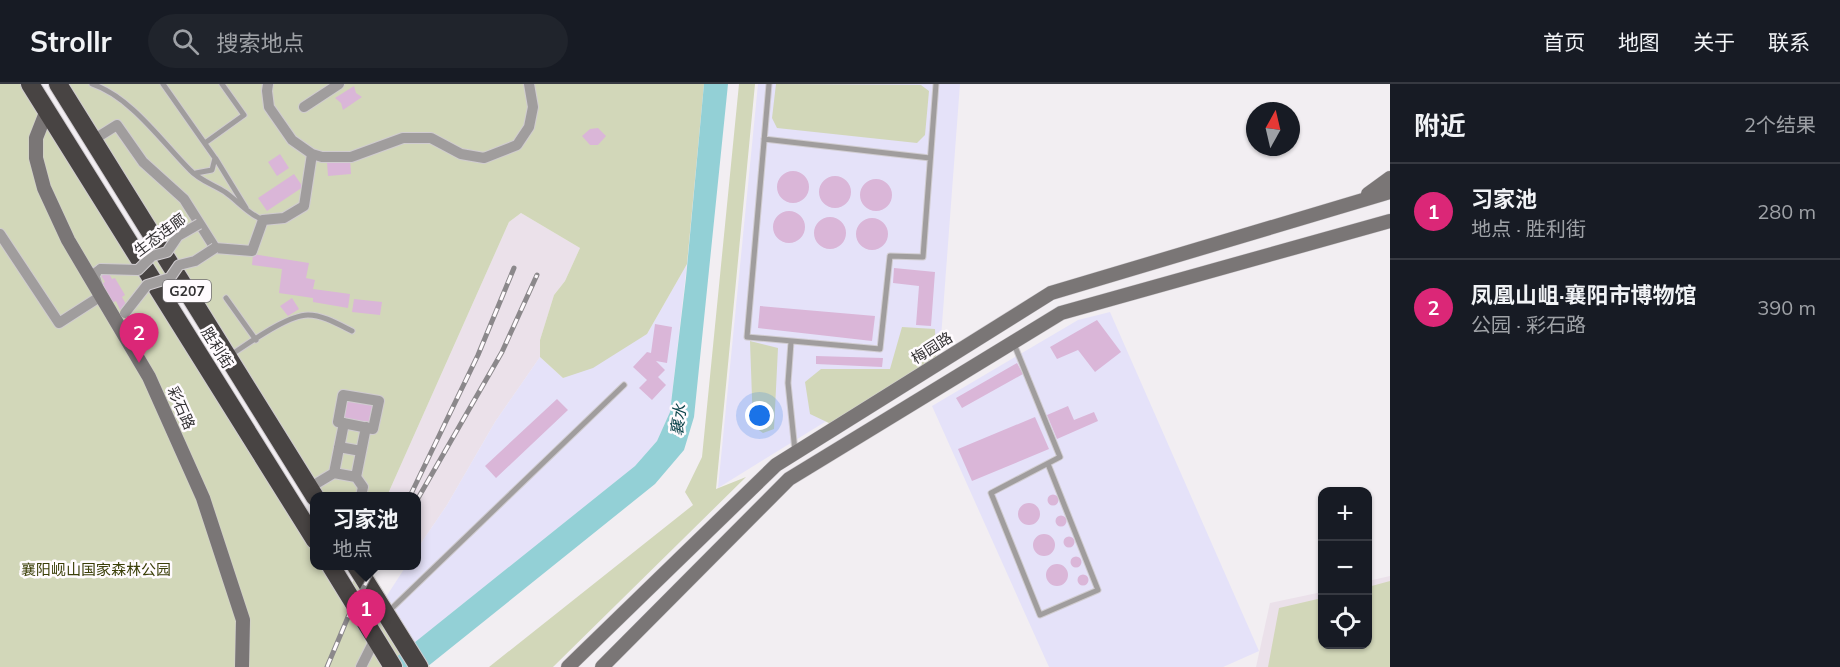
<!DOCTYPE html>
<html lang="zh">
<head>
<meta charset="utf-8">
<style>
  :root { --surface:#171b24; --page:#20242c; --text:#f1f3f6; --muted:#9ea1a6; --line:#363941; --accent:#db2777 }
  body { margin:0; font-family:Mulish,"Noto Sans SC",sans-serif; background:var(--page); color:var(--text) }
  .controls { position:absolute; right:18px; bottom:18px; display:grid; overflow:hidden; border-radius:12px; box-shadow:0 2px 4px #0004 }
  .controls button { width:54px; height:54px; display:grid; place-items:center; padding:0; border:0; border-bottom:2px solid var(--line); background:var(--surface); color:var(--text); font:30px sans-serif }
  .compass { position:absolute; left:1246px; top:18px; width:54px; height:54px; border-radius:50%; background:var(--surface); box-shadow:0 2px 4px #0004; rotate:8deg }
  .you { position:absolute; left:760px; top:332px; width:21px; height:21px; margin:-15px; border:4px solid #fff; border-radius:50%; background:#1a73e8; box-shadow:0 0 0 9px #1a73e833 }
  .badge { display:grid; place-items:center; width:39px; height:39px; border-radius:50%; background:var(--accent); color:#fff; font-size:20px; font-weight:700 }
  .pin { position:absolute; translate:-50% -50px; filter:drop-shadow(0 2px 3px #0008) }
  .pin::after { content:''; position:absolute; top:32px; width:21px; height:18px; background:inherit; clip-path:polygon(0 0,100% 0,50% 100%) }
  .popup { position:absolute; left:310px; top:408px; width:111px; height:78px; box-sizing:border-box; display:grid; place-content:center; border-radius:12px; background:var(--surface); filter:drop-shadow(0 2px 4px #0005); font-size:20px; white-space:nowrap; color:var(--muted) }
  .popup b { font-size:22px; color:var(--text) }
  .popup::after { content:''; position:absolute; left:50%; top:100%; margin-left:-12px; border:12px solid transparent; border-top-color:var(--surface) }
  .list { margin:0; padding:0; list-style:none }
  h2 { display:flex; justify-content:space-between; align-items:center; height:78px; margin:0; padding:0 24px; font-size:26px }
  h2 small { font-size:20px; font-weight:400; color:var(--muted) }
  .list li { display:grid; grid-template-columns:39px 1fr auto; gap:18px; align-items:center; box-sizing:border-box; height:96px; padding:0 24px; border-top:2px solid var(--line) }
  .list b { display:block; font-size:22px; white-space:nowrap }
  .list p { margin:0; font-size:20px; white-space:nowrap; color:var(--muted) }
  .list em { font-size:20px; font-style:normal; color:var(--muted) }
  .icon { flex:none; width:33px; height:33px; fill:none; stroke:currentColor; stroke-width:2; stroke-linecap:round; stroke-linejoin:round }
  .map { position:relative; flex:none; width:1390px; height:583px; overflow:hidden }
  header { display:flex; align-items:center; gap:36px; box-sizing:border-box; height:84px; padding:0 30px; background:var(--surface); border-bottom:2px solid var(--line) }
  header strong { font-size:28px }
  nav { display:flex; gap:33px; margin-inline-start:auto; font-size:21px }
  .search { width:420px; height:54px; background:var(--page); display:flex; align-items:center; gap:15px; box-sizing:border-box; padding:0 21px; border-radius:33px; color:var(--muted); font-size:22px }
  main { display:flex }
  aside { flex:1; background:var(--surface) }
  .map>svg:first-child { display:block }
</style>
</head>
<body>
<header>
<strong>Strollr</strong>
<div class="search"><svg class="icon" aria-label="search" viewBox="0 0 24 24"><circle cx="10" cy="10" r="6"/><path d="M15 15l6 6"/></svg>搜索地点</div>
<nav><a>首页</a><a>地图</a><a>关于</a><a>联系</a></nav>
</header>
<main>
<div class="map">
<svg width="1390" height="583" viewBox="0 0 1390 583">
  <rect width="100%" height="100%" fill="#f2eef2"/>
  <!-- built -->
  <path fill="#ebe1ea" d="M521,129L580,164L565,197L554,211L540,256V273L495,338L447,421L417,465V412H387L509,138Z
    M1390,492V583H1256L1270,519L1322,508V560H1368V497Z"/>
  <!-- industrial -->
  <path fill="#e5e2f9" d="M758,0H960L940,267L718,404Z
    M687,180L670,328L657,357L635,382L414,559L386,513L406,482H417V465L447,421L495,338L540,273L563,294L647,250Z
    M1110,228L1259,567L1223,583H1049L932,322L1078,236Z"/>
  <!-- green -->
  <path fill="#d2d7b9" d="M0,0H30L136,168L155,156L58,0H704L687,180L647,250L593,284L563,294L540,273V256L554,211L565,197L580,164L521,129L509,138L387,412H315L180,196L161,208L315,456V482H331L342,516L362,482H368L430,583H0Z
    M739,0H755L716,405L746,393L553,583H489L693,421L685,408L702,373Z
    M776,0L921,1L929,7L925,51L917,59L777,44L772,34Z
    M902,243L935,245L936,275L831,340L810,330L805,298L821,285H890Z
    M750,257L778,264L774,345L763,349L753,342Z
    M1390,497V583H1268L1279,524L1322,514V560H1368V503Z"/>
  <!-- water -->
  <path fill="#93d0d6" d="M704,0H728L694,333L684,366L655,400L427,583H384L635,382L657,357L670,328L686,194Z"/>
  <!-- building -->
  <path fill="#dab6d8" d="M354,2L356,9L362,13L343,26L341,19L335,14Z
    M598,44L606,52L598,61H590L582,52L590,45Z
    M280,70L289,84L277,92L268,78Z
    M350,75L351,90L328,92L327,78Z
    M777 103a16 16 0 1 1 32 0a16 16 0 1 1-32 0Z
    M294,90L303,103L267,127L258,114Z
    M819 108a16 16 0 1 1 32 0a16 16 0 1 1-32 0Z
    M860 111a16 16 0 1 1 32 0a16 16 0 1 1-32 0Z
    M773 143a16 16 0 1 1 32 0a16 16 0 1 1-32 0Z
    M814 149a16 16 0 1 1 32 0a16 16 0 1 1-32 0Z
    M856 150a16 16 0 1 1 32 0a16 16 0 1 1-32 0Z
    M253,170L309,179L306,194L315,196L313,205L350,210L348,224L313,218V214L279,209L282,185L252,181Z
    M894,184L935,188L931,242L916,241L919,202L893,199Z
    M107,186L112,195L115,194L125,211L122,213L127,222L120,226L116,217L112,219L101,200L105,198L100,190Z
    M292,214L299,225L288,232L280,222Z
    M354,215L382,218L380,231L352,228Z
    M760,222L875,232L872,257L758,244Z
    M1097,236L1121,268L1095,288L1078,266L1057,275L1050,263Z
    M655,240L672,243L667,279L656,277L665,286L658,293L666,301L652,316L639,304L647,296L633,283L647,268L651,269Z
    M816,272L883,274L882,283L816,280Z
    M1017,279L1023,290L962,324L956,314Z
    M557,315L568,326L496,394L485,382Z
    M344,316L375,322L371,339L341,333Z
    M1068,322L1074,336L1094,328L1098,337L1057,355L1047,331Z
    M1035,333L1049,365L972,397L958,365Z
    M1047.5 416a5.5 5.5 0 1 1 11 0a5.5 5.5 0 1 1-11 0Z
    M1018 430a11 11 0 1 1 22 0a11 11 0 1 1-22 0Z
    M1055.5 437a5.5 5.5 0 1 1 11 0a5.5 5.5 0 1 1-11 0Z
    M1033 461a11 11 0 1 1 22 0a11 11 0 1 1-22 0Z
    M1063.5 458a5.5 5.5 0 1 1 11 0a5.5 5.5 0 1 1-11 0Z
    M1070.5 478a5.5 5.5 0 1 1 11 0a5.5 5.5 0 1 1-11 0Z
    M1046 491a11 11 0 1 1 22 0a11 11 0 1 1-22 0Z
    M1077.5 496a5.5 5.5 0 1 1 11 0a5.5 5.5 0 1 1-11 0Z"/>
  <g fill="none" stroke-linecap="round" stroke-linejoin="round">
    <!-- lane casing -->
    <g stroke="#d0ccd0" stroke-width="7">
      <path id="lane" d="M92,0C131,13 162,58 190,86C199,96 214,101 225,108C238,117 248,130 263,136
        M163,0L215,74L212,86L196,89
        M769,0L747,253L880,265L890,172L923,173L936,0
        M764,55L930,74
        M205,59L244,31L222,0
        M216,75L246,124
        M226,214L256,256
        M791,258L788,299L795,367
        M1014,260L1060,373L991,409L1040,531L1098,506L1048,380
        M229,272C248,260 287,231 308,231C323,231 338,240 352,247
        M388,528L624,301"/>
    </g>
    <!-- street casing -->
    <g stroke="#d0ccd0" stroke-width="12">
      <path id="street" d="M268,0L267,7L269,23L292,56L312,70L322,73H351L403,54H431L461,70L484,74L517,61L529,43L533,23L529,0
        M304,23L339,0
        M93,56L117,41L143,78L184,115L215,164L252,167L263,136L284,134L304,122L312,70
        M0,150L59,239L101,212L94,190L101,185
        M343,311L379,317L373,345L338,338Z
        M339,363L361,367
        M334,389L344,339
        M356,393L366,343
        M309,404L334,389L356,393L363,403L361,412
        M361,583L376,553"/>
    </g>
    <!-- secondary casing -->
    <g stroke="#d0ccd0" stroke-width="15">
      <path id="secondary" d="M47,26L36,54V74L44,104L68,156L149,293L203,414L243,536L242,583
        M1368,110L1390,94
        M568,583L776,381L1051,209L1390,108
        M602,583L789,395L1061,229L1390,137"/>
    </g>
    <!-- highway casing -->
    <g stroke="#d0ccd0" stroke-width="20">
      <path id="highway" d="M30,0L315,456
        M58,0L315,413
        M331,482L393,583
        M356,482L419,583"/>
    </g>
    <!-- lane -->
    <use href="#lane" stroke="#a09d9d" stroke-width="5"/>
    <!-- street -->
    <use href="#street" stroke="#a09d9d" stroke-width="10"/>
    <!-- secondary -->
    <use href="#secondary" stroke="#7a7676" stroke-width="14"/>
    <!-- highway -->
    <use href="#highway" stroke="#484443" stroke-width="18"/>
    <!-- rail casing -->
    <g stroke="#8b888b" stroke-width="5">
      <path id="rail" d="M410,412L478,271L514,184
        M417,416L502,268L537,191
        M327,583L348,533L375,482"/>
    </g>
    <!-- rail -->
    <use href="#rail" stroke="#fffbfe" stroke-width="3" stroke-dasharray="9" stroke-linecap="butt"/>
    <!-- street-bridge casing -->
    <g stroke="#d0ccd0" stroke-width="12" stroke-linecap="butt">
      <path id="street-bridge" d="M101,185L138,186L152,172L167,168L178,152L199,140
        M125,229L147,201L170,194L179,181L195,177L215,164"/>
    </g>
    <!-- street-bridge -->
    <use href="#street-bridge" stroke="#a09d9d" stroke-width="10"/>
  </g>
  <g text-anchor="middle" stroke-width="5" stroke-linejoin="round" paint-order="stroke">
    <!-- shield labels -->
    <rect fill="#fffbfe" stroke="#706e70" stroke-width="1.5" x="163" y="196" width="48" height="22" rx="4.5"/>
    <g font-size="14" font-weight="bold" fill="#333133">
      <text x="187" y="212">G207</text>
    </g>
    <!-- street labels -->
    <g font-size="15" fill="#333133" stroke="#fffbfe">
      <text transform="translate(160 151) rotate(-37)" y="5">生态连廊</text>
      <text transform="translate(217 264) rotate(58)" y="5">胜利街</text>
      <text transform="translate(932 264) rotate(-32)" y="5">梅园路</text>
      <text transform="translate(181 324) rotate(66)" y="5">彩石路</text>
    </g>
    <!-- park labels -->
    <g font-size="15" fill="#3b3f08" stroke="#fffbfe">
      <text x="96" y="491">襄阳岘山国家森林公园</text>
    </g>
    <!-- water labels -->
    <g font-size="16" font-style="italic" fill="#0c444a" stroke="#fffbfe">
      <text transform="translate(678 336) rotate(-83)" y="6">襄水</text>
    </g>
  </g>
</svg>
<div class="controls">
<button>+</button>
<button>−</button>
<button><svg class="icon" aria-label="locate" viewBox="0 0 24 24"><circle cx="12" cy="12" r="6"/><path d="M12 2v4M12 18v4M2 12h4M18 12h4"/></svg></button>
</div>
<svg class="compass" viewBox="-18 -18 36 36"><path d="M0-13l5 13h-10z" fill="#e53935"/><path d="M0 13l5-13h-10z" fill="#9ea1a6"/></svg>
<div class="you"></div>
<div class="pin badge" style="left:366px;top:555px">1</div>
<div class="popup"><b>习家池</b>地点</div>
<div class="pin badge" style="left:139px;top:279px">2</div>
</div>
<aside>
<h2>附近<small>2个结果</small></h2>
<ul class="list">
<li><span class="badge">1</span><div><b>习家池</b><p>地点 · 胜利街</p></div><em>280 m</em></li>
<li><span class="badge">2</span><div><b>凤凰山岨·襄阳市博物馆</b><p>公园 · 彩石路</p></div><em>390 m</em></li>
</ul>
</aside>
</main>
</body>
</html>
